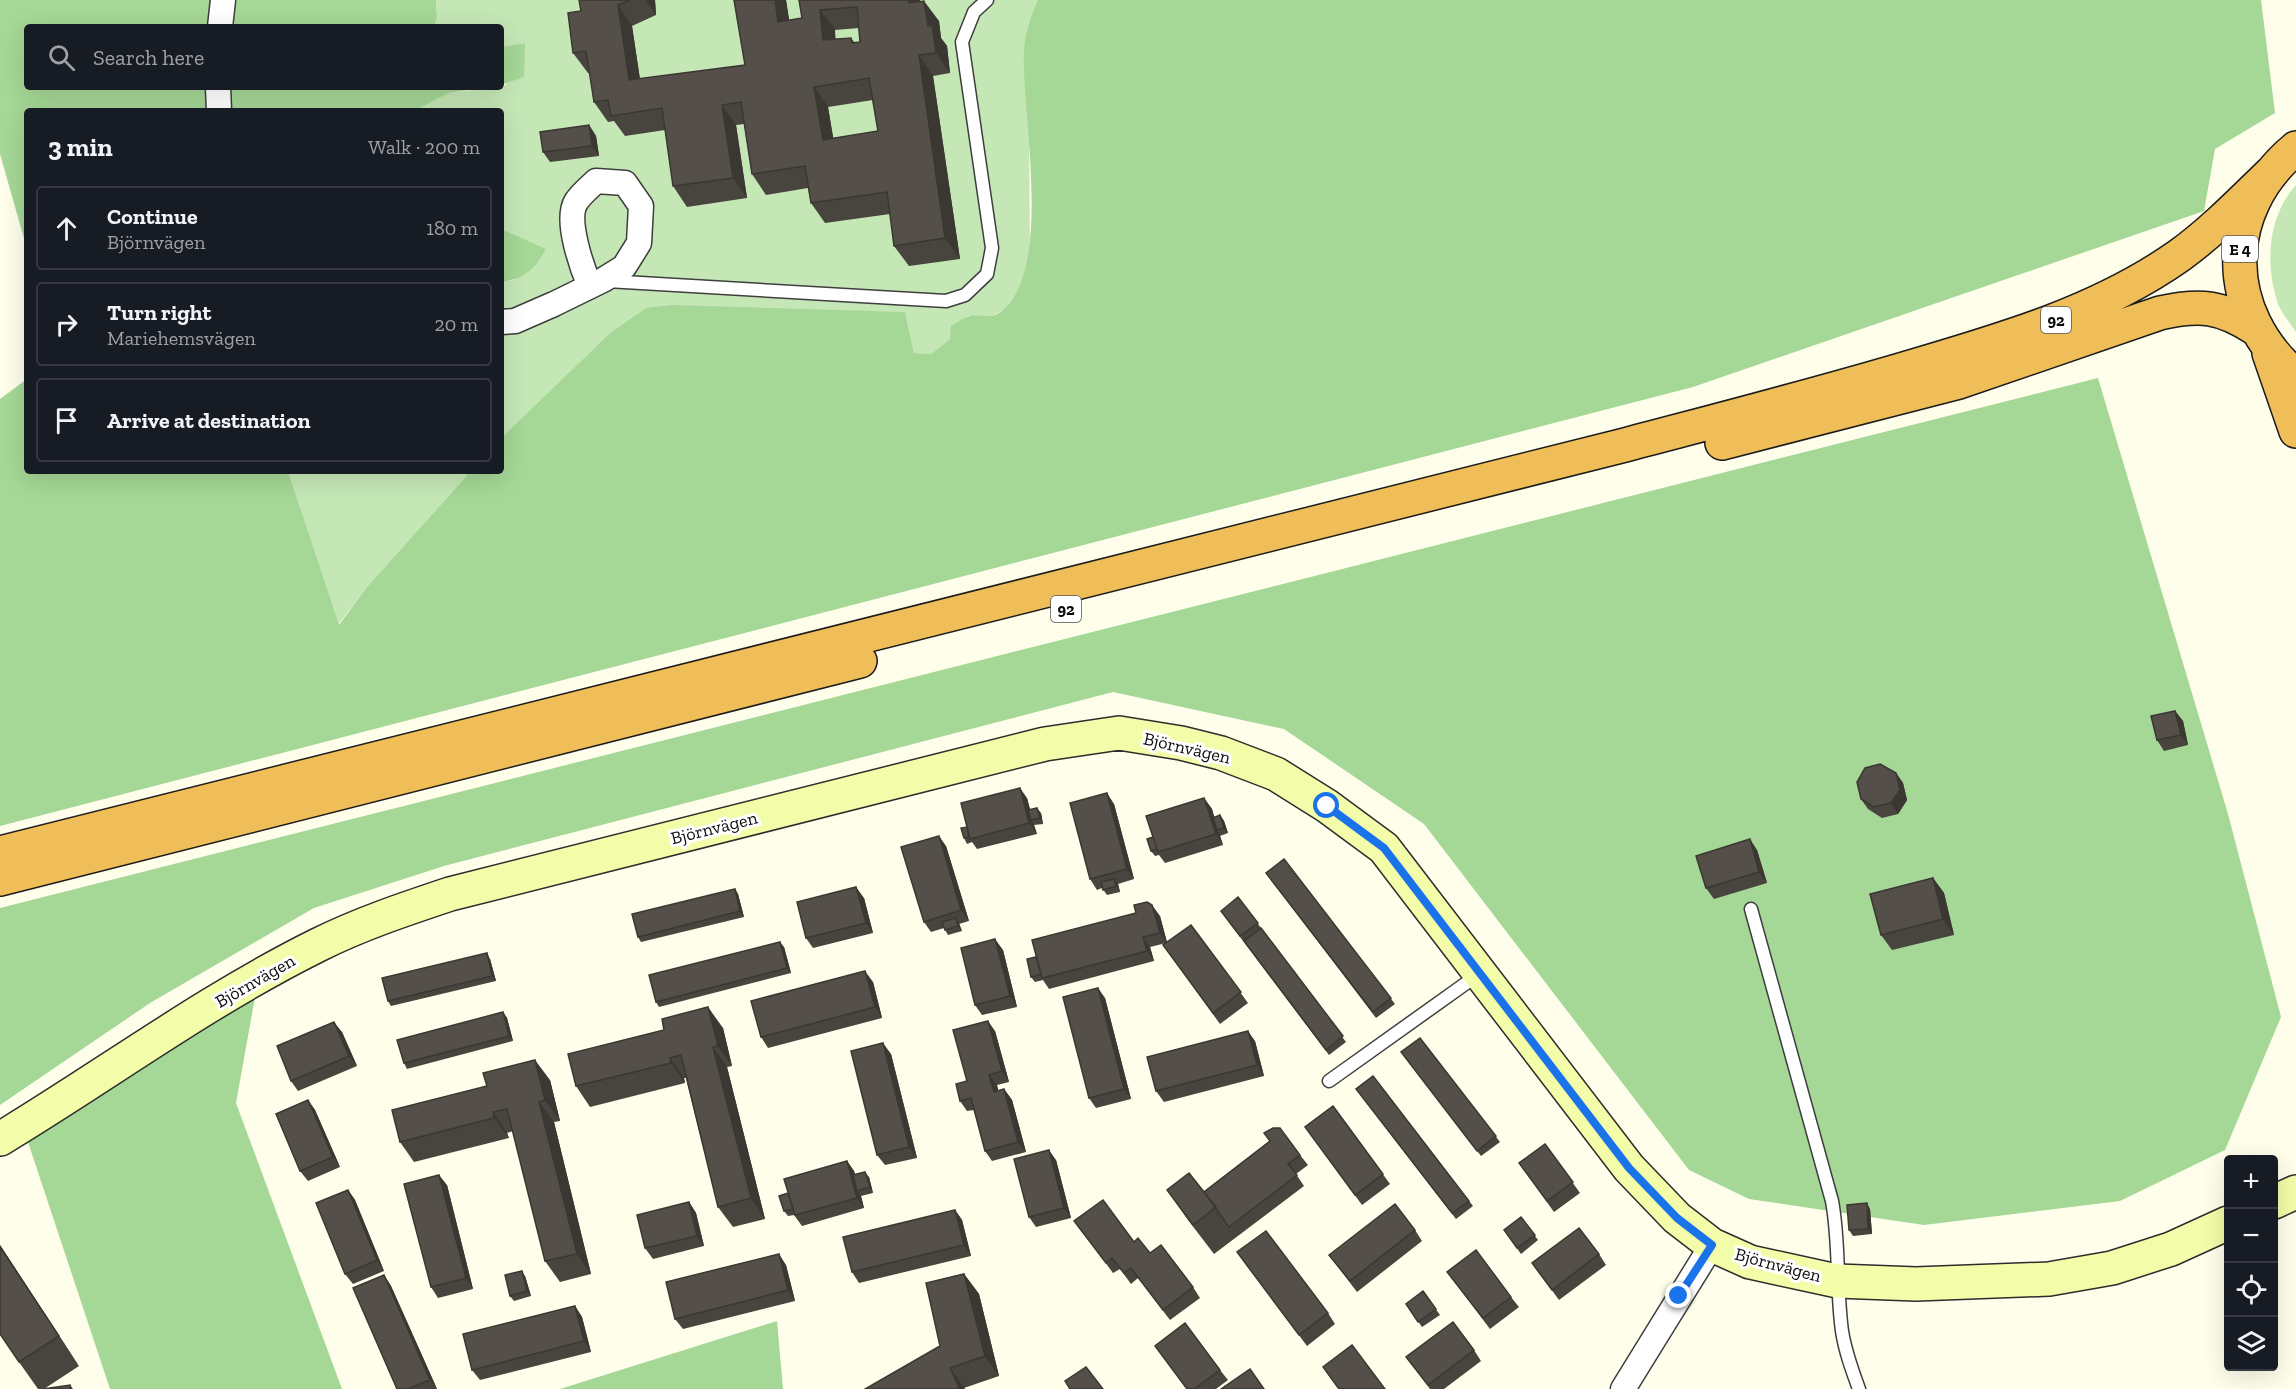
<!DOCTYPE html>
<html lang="en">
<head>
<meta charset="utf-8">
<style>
  :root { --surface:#171b24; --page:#242831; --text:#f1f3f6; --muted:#9ea1a6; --line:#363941 }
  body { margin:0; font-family:"Zilla Slab",serif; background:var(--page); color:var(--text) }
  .controls { position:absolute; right:18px; bottom:18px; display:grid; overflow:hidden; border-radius:6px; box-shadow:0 6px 24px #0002 }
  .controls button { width:54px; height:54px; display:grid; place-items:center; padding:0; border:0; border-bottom:2px solid var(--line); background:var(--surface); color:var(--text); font:30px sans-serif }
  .stop { position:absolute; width:18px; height:18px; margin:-14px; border:4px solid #1a73e8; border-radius:50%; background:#fff }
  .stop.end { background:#1a73e8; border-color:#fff; box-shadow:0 2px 6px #0008 }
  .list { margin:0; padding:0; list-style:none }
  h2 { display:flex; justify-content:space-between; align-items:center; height:78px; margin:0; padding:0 24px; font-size:26px }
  h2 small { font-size:20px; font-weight:400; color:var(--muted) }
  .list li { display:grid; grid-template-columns:39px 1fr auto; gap:18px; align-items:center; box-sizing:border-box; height:84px; margin:0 12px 12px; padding:0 12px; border:2px solid var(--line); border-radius:6px }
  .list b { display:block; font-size:22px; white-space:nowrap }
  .list p { margin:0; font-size:20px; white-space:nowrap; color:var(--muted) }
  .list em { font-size:20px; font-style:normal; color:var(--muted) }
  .icon { flex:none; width:33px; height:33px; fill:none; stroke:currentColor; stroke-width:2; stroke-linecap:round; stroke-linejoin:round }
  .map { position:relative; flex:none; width:2296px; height:1389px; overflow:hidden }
  .search { position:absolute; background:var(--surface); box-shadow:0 6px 24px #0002; left:24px; top:24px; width:480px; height:66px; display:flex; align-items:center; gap:15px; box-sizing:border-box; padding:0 21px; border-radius:6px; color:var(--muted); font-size:22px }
  .panel { position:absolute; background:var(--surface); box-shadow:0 6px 24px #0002; left:24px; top:108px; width:480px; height:366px; border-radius:6px }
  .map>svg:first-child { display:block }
</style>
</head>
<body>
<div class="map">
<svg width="2296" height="1389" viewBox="0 0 2296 1389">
  <rect width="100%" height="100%" fill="#fefeeb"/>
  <!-- green -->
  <path fill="#c5e7b6" d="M436,0H1038L1024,47L1029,129L1030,252L1022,285L1005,309L989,318L968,316L950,339L931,354L914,353L905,312L646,308L611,332L501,438V282L514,280L528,242L506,231H501V111H414L449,93L501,87L506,85L525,43L501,47V27H434L437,17Z
    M2296,185V332C2290,323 2282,314 2278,304C2265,265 2267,217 2296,185Z
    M288,471H471L367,587L338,625Z"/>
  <!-- forest -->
  <path fill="#a5d796" d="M0,0H436L437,17L434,27H27V87H488L449,93L414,111H27V249L0,154Z
    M1038,0H2261L2275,113L2215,149L2204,211L1693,387L0,826V399L27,379V471H288L339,625L367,587L471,471H501V438L503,436L611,332L646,308L672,305L905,312L914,353L931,354L950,339L951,326C956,323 962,319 967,317C981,312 990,323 1005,308C1053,261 1021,113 1024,48C1025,34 1032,13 1038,0Z
    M525,43L524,77L501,85V47Z
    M501,231H506L546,249C535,269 525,279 501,282Z
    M2098,378L2228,814L2281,1017L2225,1150L2120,1201L1924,1225L1749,1199L1689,1170L1424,824L1284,729L1113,692L444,866L314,908L150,1003L0,1105V908Z
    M255,997L236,1103L342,1389H110L27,1139Z
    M777,1321L783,1389H560Z"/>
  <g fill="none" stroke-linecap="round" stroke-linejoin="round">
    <!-- lane casing -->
    <g stroke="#3e3e3e" stroke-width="15">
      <path id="lane" d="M607,281L946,301L965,295L987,274L992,248L962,42L974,12L987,0
        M1751,909L1832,1201C1840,1244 1836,1288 1842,1331C1845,1351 1852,1370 1859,1389
        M1329,1081L1479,974"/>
    </g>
    <!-- street casing -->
    <g stroke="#3e3e3e" stroke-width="27">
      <path id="street" d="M220,27L223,0
        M218,87L219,111
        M501,322L515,321L554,304L603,280L624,267L639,243L641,206L625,183L596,181C590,187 581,194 576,202C565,220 582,268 590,286
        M1623,1389L1712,1245"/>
    </g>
    <!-- secondary casing -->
    <g stroke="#2d2d2d" stroke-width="36">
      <path id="secondary" d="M0,1139C106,1075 207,1000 318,945C360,924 405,909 450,894L1045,744L1119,733L1181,743L1221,753L1276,774L1327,806L1384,848L1629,1168L1677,1218L1712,1245L1750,1262L1837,1281L1916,1284L2049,1279L2112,1268L2171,1249L2228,1223
        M2274,1202L2296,1192"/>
    </g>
    <!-- highway casing -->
    <g stroke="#1c1c1c" stroke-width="36">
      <path id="highway" d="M2296,148C2220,211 2222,313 2296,376
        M2269,353L2296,431
        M1722,443L1959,382L2160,313C2200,304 2221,306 2256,329
        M0,853L1621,446C1719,420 1817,395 1914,366C2006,339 2101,311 2180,255C2213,231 2242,201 2271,173
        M0,879L860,661"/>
    </g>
    <!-- lane -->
    <use href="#lane" stroke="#fff" stroke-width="12"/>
    <!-- street -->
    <use href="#street" stroke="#fff" stroke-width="24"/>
    <!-- secondary -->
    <use href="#secondary" stroke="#f3fca8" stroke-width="33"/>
    <!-- highway -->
    <use href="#highway" stroke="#efbe58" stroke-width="33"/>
  </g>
  <!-- wall -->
  <path fill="#48443e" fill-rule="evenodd" d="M579,0H655L656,15L632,26L640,79L745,65L786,0L789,21L802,18L799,0L920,1L939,21L941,38L947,46L950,73L933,76L960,259L909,266L894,246L890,214L825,223L811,203L808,188L766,195L752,174L744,124L736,125L747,198L687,207L673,186L665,130L625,136L614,121L608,122L594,102L590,73H588L573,53L581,11ZM859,28L860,42L855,43L851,38L835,39V30ZM873,100L878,131L833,138L828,107Z
    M589,125L596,136L599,156L550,162L543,152Z
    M2175,711L2183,721L2188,745L2164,751L2157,740Z
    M1896,773L1903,783L1907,800L1898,814L1882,818L1868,809L1861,799Z
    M1027,798L1030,810L1041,813L1043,824L1034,825L1037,834L977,849L972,842L967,844L964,838L967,827Z
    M1204,798L1212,809L1214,817L1220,815L1224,821L1228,833L1220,836L1223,845L1165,863L1159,855L1155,856L1151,851L1153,837Z
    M1114,804L1134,879L1118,884L1120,892L1107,895L1102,888L1097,890L1090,879Z
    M946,846L969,921L959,924L962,931L948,935L944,928L931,932L924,922Z
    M1757,850L1767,883L1714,899L1706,888Z
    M1284,859L1395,1004L1376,1018L1266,873Z
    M1933,878L1944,893L1954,935L1892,950L1881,935Z
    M735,889L738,894L744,917L641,942L638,937Z
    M1238,897L1346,1042L1329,1055L1228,921Z
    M864,898L873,933L813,948L806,938Z
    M1160,916L1167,942L1191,925L1248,1003L1220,1024L1163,945L1166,943L1150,947L1154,961L1049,989L1043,980L1035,982L1031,977L1036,957Z
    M784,947L791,973L659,1007L656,1002Z
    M1003,950L1017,1007L982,1015L975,1005Z
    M490,959L496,981L391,1006L388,1001Z
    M873,982L882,1018L768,1048L761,1037Z
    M1105,998L1131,1099L1096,1108L1089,1098Z
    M503,1012L507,1018L513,1041L407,1069L404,1063Z
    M723,1028L732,1066L727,1067L765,1219L733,1227L718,1207L686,1078H684L685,1083L590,1107L576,1086Z
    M995,1031L1009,1082L997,1085L998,1091L1004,1089L1012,1100L1026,1152L992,1161L985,1151L974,1110L967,1111L960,1101L967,1081Z
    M342,1032L357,1066L298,1091L291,1081Z
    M1420,1038L1500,1142L1481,1156L1401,1052Z
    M1255,1041L1264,1076L1164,1102L1156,1091Z
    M891,1054L917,1158L885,1165L877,1155Z
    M1373,1076L1473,1206L1456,1219L1356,1089Z
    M550,1080L560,1121L554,1122L591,1274L560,1282L545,1261L513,1131L507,1133L509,1138L414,1162L400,1142Z
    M308,1100L315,1110L340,1167L308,1181L300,1171Z
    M1333,1106L1390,1184L1362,1205L1305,1127Z
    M1264,1133L1300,1155L1308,1165L1296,1174L1304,1186L1214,1254L1188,1220L1167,1190L1204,1192L1270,1141Z
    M1545,1144L1580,1193L1554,1212L1519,1163Z
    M1056,1160L1071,1218L1036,1227L1029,1217Z
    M847,1161L854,1171L855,1174L869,1177L873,1193L861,1196L864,1208L802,1226L794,1215L788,1216L784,1211Z
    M447,1185L473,1289L438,1298L431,1287Z
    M348,1190L355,1200L384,1271L353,1284L345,1274Z
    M689,1202L696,1213L704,1246L653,1259L645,1248Z
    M1870,1209L1872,1234L1853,1236L1849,1230Z
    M955,1210L962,1220L971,1256L859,1283L852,1272Z
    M1521,1217L1538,1240L1521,1254L1504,1230Z
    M1415,1230L1422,1241L1357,1292L1329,1255Z
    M1082,1231L1134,1242L1193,1287L1200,1298L1170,1320L1138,1278L1131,1284L1120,1269L1113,1273Z
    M0,1245L79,1366L44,1389L70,1385L73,1389H38L19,1362Z
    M1599,1254L1606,1265L1559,1300L1532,1263Z
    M1245,1263L1328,1313L1335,1324L1307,1346Z
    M786,1265L795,1301L683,1329L675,1319Z
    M1447,1272L1511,1297L1519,1307L1490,1329Z
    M964,1274L979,1294L999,1376L964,1388L965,1389H865L940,1346Z
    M384,1275L391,1286L437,1389H397Z
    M525,1276L531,1296L514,1301L510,1296Z
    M1423,1291L1440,1315L1422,1327L1406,1304Z
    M575,1306L582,1317L591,1352L480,1380L472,1370Z
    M1474,1350L1481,1361L1444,1389H1430L1406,1357Z
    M1220,1370L1228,1380L1216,1389H1187Z"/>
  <!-- shaded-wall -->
  <path fill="#3b3732" d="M646,0H655L656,15Z
    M775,0H786L793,43L778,22Z
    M909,0H920L923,24L909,3Z
    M924,1L939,21L941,38L947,46L950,73L936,53L928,26Z
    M618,5L632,26L643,100L629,80Z
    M820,10L835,30L837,60L823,40Z
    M919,55L933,76L960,259L945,238Z
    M814,87L828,107L837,160L823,140Z
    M722,105L736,125L747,198L733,178Z
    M589,125L596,136L599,156L592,146Z
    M2175,711L2183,721L2188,745L2181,735Z
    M1896,773L1903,783L1907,800L1898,814L1891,803Z
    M1020,788L1027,798L1033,820H1031L1034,825L1037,834L1029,823Z
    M1107,793L1114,804L1134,879L1127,869Z
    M1204,798L1212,809L1218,830H1217L1220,836L1223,845L1216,834Z
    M1037,808L1041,813L1043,824L1040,818Z
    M1220,815L1224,821L1228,833L1224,828Z
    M939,836L946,846L969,921L961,910Z
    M1750,839L1757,850L1767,883L1759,872Z
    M1933,878L1944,893L1954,935L1943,919Z
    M1114,879L1118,884L1120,892L1116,886Z
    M856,887L864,898L873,933L866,923Z
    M735,889L738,894L744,917L740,911Z
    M1152,905L1160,916L1167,943L1160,933Z
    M956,918L959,923L962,931L958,926Z
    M1143,937L1150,947L1154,961L1147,951Z
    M995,939L1003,950L1017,1007L1010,996Z
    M780,942L784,947L791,973L787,968Z
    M487,953L490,959L496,981L492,976Z
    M865,971L873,982L882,1018L875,1007Z
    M1098,988L1105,998L1131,1099L1124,1089Z
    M708,1007L723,1028L732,1066L718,1046Z
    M503,1012L507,1018L513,1041L509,1036Z
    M988,1021L995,1031L1009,1082L1002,1071Z
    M334,1022L342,1032L357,1066L349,1056Z
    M1248,1031L1255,1041L1264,1076L1257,1065Z
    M883,1043L891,1054L917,1158L909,1147Z
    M713,1047L727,1067L765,1219L751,1198Z
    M670,1058L684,1078L685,1083L671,1063Z
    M535,1060L550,1080L560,1121L545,1100Z
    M989,1075L997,1085L1001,1102L994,1092Z
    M1004,1089L1012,1100L1026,1152L1018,1142Z
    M308,1100L315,1110L340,1167L333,1157Z
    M539,1102L554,1122L591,1274L577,1254Z
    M493,1112L507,1133L509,1138L494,1118Z
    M1049,1150L1056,1160L1071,1218L1064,1208Z
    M847,1161L854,1171L859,1190L857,1191L861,1196L864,1208L857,1198Z
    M865,1172L869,1177L873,1193L870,1187Z
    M439,1175L447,1185L473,1289L466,1278Z
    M348,1190L355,1200L384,1271L377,1260Z
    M689,1202L696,1213L704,1246L697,1236Z
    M1867,1203L1870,1209L1872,1234L1868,1229Z
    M955,1210L962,1220L971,1256L964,1245Z
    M0,1245L79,1366L59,1336L0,1247Z
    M779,1254L786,1265L795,1301L788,1290Z
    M522,1271L525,1276L531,1296L527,1291Z
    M964,1274L979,1294L999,1376L985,1356Z
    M384,1275L391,1286L437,1389L430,1380Z
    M575,1306L582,1317L591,1352L584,1341Z
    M950,1368L965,1389H961L959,1387Z"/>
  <!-- building -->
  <path fill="#544f48" stroke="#3b3732" stroke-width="1.5" fill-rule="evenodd" d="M579,0H630L618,5L629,80L745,65L734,0H775L778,22L802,18L799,0H909V3L924,1L928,26L932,25L936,53L919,55L945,238L894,246L887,192L811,203L805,166L752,174L741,102L722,105L733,178L673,186L662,108L611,116L608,100L594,102L586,51L573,53L568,13L581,11ZM857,7L860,42L852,43L851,38L823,40L820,10ZM869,78L878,131L823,140L814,87Z
    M589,125L592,146L543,152L540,132Z
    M2175,711L2181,735L2157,740L2151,716Z
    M1880,764L1896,773L1900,790L1891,803L1874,807L1861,799L1857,782L1865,768Z
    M1020,788L1029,823L970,839L961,803Z
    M1107,793L1127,869L1090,879L1070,803Z
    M1204,798L1216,834L1158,852L1146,816Z
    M1037,808L1040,818L1031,820L1028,810Z
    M1220,815L1224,828L1217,830L1213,818Z
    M967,827L969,837L964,838L961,828Z
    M939,836L961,910L924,922L901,847Z
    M1153,837L1157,849L1151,851L1147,839Z
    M1750,839L1759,872L1706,888L1696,856Z
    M1284,859L1391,998L1373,1012L1266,873Z
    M1933,878L1943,919L1881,935L1870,894Z
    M1114,879L1116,886L1103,890L1101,882Z
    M856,887L866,923L806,938L797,902Z
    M735,889L740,911L638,937L632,914Z
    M1238,897L1258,923L1240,936L1221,911Z
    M1147,902L1152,905L1160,933L1143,937L1147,951L1042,978L1032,940L1136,913L1134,905Z
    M956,918L958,926L945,930L942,922Z
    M1191,925L1241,992L1213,1013L1163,945Z
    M1261,928L1343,1036L1326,1050L1244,941Z
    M995,939L1010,996L975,1005L961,948Z
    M780,942L787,968L656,1002L649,975Z
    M487,953L492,976L388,1001L382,978Z
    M1036,957L1041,974L1031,977L1027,959Z
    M865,971L875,1007L761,1037L751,1001Z
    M1098,988L1124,1089L1089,1098L1063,997Z
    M708,1007L718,1046L713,1047L751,1198L718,1207L681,1055L670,1058L671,1063L576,1086L568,1054L664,1030L662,1019Z
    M503,1012L509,1036L404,1063L397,1040Z
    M988,1021L1002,1071L989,1075L994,1092L1004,1089L1018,1142L985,1151L971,1098L960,1101L956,1084L967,1081L953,1030Z
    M334,1022L349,1056L291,1081L277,1046Z
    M1248,1031L1257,1065L1156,1091L1147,1057Z
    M1420,1038L1496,1136L1477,1151L1401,1052Z
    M883,1043L909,1147L877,1155L851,1051Z
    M535,1060L545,1100L539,1102L577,1254L545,1261L507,1109L493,1112L494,1118L400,1142L392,1110L487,1086L483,1073Z
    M1373,1076L1469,1201L1452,1213L1356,1089Z
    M308,1100L333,1157L300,1171L276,1114Z
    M1333,1106L1383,1174L1355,1195L1305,1127Z
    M1273,1128H1280L1300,1155L1288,1164L1297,1175L1229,1227L1204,1192L1270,1141L1264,1133Z
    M1545,1144L1573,1182L1547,1201L1519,1163Z
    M1049,1150L1064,1208L1029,1217L1014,1159Z
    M847,1161L857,1198L795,1215L784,1179Z
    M865,1172L870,1187L857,1191L853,1175Z
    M1189,1173L1216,1207L1193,1225L1167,1190Z
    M439,1175L466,1278L431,1287L404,1184Z
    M348,1190L377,1260L345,1274L316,1203Z
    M788,1193L793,1209L784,1211L779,1196Z
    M1103,1200L1134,1242L1138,1238L1150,1253L1161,1245L1193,1287L1163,1310L1131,1268L1124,1273L1112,1258L1106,1263L1074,1221Z
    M689,1202L697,1236L645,1248L637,1215Z
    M1867,1203L1868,1229L1849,1230L1847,1205Z
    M1395,1204L1415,1230L1350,1281L1329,1255Z
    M955,1210L964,1245L852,1272L843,1237Z
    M1521,1217L1535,1235L1517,1248L1504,1230Z
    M1579,1228L1599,1254L1552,1290L1532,1263Z
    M1266,1231L1328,1313L1299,1335L1237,1252Z
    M0,1247L59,1336L19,1362L0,1334Z
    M1476,1250L1511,1297L1483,1318L1447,1272Z
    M779,1254L788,1290L675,1319L666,1282Z
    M522,1271L527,1291L510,1296L505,1275Z
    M964,1274L985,1356L950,1368L959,1387L956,1389H865L940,1346L926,1283Z
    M384,1275L430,1380L408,1389H397L353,1288Z
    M1423,1291L1436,1309L1418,1322L1406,1304Z
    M575,1306L584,1341L472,1370L463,1334Z
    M1453,1322L1474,1350L1428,1385L1406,1357Z
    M1185,1323L1220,1370L1194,1389H1187L1155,1346Z
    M1352,1345L1385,1389H1339L1323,1367Z
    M1086,1367L1103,1389H1070L1065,1381Z
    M1250,1369L1264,1389H1221Z
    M70,1385L71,1389H43Z"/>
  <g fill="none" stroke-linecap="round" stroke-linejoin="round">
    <!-- route -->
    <path stroke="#1a73e8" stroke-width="8" d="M1327,806L1384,848L1629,1168L1677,1218L1712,1245L1679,1296"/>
  </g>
  <g text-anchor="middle" stroke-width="6" stroke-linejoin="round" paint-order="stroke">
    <!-- shield labels -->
    <g fill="#fff" stroke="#545454" stroke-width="1.5">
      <rect x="2222" y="236" width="36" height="26" rx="4.5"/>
      <rect x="2041" y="307" width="30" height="26" rx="4.5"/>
      <rect x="1051" y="596" width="30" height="26" rx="4.5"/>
    </g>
    <g font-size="16" font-weight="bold" fill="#0b0b0b">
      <text x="2240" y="255">E 4</text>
      <text x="2056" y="326">92</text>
      <text x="1066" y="615">92</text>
    </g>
    <!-- street labels -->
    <g font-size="18" fill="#0b0b0b" stroke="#fff">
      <text transform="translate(1187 748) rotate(13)" y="6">Björnvägen</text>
      <text transform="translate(714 828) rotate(-14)" y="6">Björnvägen</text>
      <text transform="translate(255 981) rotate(-30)" y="6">Björnvägen</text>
      <text transform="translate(1778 1265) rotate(15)" y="6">Björnvägen</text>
    </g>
  </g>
</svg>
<div class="controls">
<button>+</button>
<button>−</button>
<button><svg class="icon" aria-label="locate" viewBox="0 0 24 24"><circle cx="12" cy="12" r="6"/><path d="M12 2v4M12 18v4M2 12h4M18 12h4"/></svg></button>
<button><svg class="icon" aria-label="layers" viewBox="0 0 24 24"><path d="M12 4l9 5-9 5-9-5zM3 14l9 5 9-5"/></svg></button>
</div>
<div class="stop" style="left:1327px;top:806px"></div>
<div class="stop end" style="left:1679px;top:1296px"></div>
<div class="search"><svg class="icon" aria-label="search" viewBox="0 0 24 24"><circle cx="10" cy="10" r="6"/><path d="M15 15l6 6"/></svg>Search here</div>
<section class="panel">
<h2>3 min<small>Walk · 200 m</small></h2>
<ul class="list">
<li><svg class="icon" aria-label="ahead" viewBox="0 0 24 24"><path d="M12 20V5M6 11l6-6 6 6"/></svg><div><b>Continue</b><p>Björnvägen</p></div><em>180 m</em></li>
<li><svg class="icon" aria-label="right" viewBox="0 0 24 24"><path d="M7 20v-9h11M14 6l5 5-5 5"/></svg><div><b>Turn right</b><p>Mariehemsvägen</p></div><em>20 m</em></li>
<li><svg class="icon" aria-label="arrive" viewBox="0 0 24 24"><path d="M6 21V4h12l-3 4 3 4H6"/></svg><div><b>Arrive at destination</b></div></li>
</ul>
</section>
</div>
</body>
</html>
